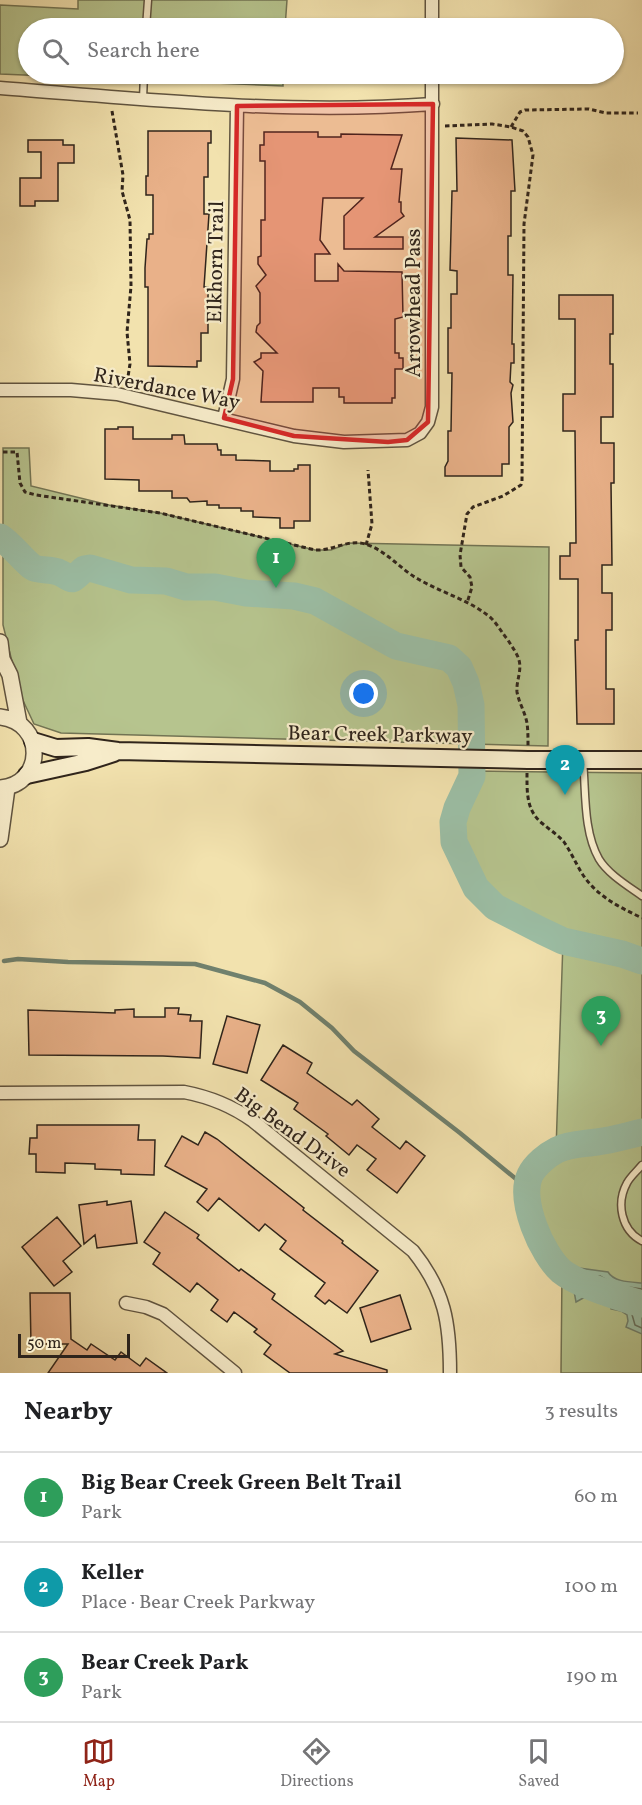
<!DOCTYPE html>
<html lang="en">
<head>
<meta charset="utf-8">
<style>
  :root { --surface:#fff; --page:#f6f6f6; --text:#202124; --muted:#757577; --line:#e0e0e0; --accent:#8f2418 }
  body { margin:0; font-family:Vollkorn,serif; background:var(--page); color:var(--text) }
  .scale { position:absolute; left:18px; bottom:15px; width:112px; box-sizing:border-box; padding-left:6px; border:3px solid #2f241b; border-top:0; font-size:16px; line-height:21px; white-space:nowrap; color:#2f241b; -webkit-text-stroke:4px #f7ecca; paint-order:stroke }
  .you { position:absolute; left:364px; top:694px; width:21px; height:21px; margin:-15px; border:4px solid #fff; border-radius:50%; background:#1a73e8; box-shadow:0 0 0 9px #1a73e833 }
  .badge { display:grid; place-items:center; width:39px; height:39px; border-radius:50%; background:var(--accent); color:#fff; font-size:20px; font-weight:700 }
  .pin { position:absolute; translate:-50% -50px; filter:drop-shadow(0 2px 3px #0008) }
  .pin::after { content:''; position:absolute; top:32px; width:21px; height:18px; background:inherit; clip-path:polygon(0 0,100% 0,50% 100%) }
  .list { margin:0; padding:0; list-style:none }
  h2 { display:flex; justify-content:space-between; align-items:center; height:78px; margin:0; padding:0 24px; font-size:26px }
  h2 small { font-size:20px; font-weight:400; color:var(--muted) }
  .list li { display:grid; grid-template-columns:39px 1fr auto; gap:18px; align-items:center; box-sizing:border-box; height:90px; padding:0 24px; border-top:2px solid var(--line) }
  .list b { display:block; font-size:22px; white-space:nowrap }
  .list p { margin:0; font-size:20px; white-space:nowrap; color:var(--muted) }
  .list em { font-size:20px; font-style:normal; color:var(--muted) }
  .icon { flex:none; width:33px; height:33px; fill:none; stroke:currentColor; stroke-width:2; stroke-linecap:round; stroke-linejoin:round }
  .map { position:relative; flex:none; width:642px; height:1373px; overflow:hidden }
  .search { position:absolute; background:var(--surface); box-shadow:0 2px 4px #0004; left:18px; right:18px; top:18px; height:66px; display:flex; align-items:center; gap:15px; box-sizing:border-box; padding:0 21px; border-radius:33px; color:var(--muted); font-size:22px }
  .sheet { height:348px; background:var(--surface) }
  nav { display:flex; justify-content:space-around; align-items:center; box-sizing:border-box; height:84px; border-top:2px solid var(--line); background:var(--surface); font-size:16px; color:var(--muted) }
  nav a { display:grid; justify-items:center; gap:3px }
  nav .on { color:var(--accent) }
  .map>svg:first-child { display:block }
</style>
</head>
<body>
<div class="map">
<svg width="642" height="1373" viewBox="0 0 642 1373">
  <rect width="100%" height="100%" fill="#f2e2ae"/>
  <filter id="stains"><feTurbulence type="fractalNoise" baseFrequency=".00333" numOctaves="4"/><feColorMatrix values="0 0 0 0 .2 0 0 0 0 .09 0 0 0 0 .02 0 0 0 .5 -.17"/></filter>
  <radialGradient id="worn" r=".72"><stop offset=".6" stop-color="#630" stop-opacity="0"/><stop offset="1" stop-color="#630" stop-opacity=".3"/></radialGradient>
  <!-- green -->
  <path fill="#b6c48e" stroke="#727454" stroke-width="1.5" d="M78,0H287L285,28H28V74H283V86L0,74V5L78,9Z
    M3,448H29L31,486L109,505L160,513L315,550H331L349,543L549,547L548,746L61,733L34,724L20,694L3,625Z
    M476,771L642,773V1373H561L562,1272C542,1252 519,1205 530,1177C534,1165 546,1158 556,1150L563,941C541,931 513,921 494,905C471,887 449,851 454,821C456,804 466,784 476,771Z"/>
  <!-- water -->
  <path fill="#9cbfa6" stroke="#70816e" stroke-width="1.5" d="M579,1268L608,1272C614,1282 630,1282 642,1283V1334L626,1327L628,1321L627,1315L621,1311L611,1309V1303L607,1301L598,1302L590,1296L585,1297L576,1302L574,1291L567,1288Z"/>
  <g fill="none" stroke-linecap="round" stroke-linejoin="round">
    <!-- shore -->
    <path stroke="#667260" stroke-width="1.5" d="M642,1289L615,1285L600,1276L583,1275L577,1284L581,1291H591L599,1295L610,1296L618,1304L631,1311L635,1325L642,1328"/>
    <!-- stream -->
    <path stroke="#70816e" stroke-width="4.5" d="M4,961L18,959L68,962L195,964L265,983L300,1002L332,1028L354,1051L460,1133L527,1188"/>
    <!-- river -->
    <path stroke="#9cbfa6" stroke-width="27" d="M0,537C12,545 20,557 31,566C37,571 50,569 58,572C76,580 69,583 84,569L90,568L131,580L166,581L186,587H215L246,593L294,596L315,601L396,646L449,658L459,667L466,683L471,705L472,776L457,808L453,822L454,842L476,888L495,907L542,931L563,941L622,954L642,961
      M642,1132C627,1136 612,1140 597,1142C584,1144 569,1144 557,1150C547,1155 535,1165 530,1175C518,1200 542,1254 561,1271C577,1284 621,1298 642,1304"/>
  </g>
  <!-- building -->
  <path fill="#e9b189" stroke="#2f241b" stroke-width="1.5" d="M148,131H211V143H208V177H204V214H209L204,287H208V333H201V361H197V367L148,366V287H145V268L147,239H149V234H153V195H146V176H148Z
    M264,132H318V137H341V134L402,135L391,169H402L399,202H401V212L404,216L375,237H403V249H344V216L363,198H323L320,240L330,254H315V281H338V264L344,271L402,272L403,317L395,319V353H399V358H403V369H395V398H392V403H344V397H339V388H313V402H261L263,371L254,362L261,358V353H277L256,332L257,326L260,323V293L256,286L266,275L258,264V257L261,256V220H265V161H260V145H264Z
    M456,138L512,140L515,191H511V236H508V275H513L512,344H514V363H511L510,382L513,385L511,393L513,422L509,427V464H502V476H445V467L448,461V431H451L452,373H448V328H451V294H457V271L450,270L452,191H457Z
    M28,140H63V145H74V163H58V201H35V206H20V178H41V152H28Z
    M559,295H613V334H610V364H613V417H601V443H614V483H611L612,565H602V593H612V630H606V689H614V724H577L575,640H578V579H560V556H570V543H576L575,431H563V394H575V319H559Z
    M118,427H133V439H172V435H184L185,444H217L218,450H221V455H236V460L270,461V471H294V469H298V465H310V521H294V528H280V518L253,517V511H241V508H219V505H207V501L190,502L187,498H172V491H139V480L105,479V429H118Z
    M165,1008H179L178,1014L191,1015L190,1021H202L200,1058L163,1056L29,1055L28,1010L115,1013V1010L134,1009V1017H165Z
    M227,1016L260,1025L247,1073L213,1064Z
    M283,1045L312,1063L307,1073L352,1105L357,1100L379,1119L372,1127L400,1149L406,1141L425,1156L397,1193L367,1170L376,1159L357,1145L349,1155L326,1136L328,1134L294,1109L298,1103L261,1080Z
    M37,1125H139L138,1140H155L154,1175L121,1174V1170L95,1169V1164L65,1163V1173L36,1172V1154H29L30,1138H37Z
    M205,1132L217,1139L304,1208L303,1210L343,1241L342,1243L378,1271L347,1313L329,1300L325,1304L315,1296L325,1283L280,1249L286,1241L265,1224L259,1231L219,1198L208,1211L197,1202L207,1189L165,1166L182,1136L198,1145Z
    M107,1201V1205L131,1201L137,1243L97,1248L95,1235L84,1244L79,1205Z
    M165,1212L199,1235L197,1238L239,1271L241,1269L275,1294L272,1299L343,1351L335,1354L387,1370V1373H290L264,1354L271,1345L254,1332L257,1329L234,1312L227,1322L211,1310L218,1300L197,1283L190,1292L153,1264L160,1253L144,1242Z
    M57,1217L81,1246L63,1261L72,1272L54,1286L22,1247Z
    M30,1293H70L71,1339L87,1350L91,1344L115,1360L121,1352L140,1366L146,1358L167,1373H48L68,1344H31Z
    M400,1295L411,1329L371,1342L360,1308Z"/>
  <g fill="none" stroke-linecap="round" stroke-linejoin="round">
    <!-- service casing -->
    <g stroke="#605440" stroke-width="9">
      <path id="service" d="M146,28L148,0
        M143,99L144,74
        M583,761C586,791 583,831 599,859C608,874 628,886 642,896
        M642,1165C637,1171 630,1177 627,1183C616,1203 621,1230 642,1241"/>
    </g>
    <!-- minor casing -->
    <g stroke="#605440" stroke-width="15">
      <path id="minor" d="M432,0V28
        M0,88C144,99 288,115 433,104
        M0,390H71L117,394L294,436L344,442L407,440L420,433L428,422L432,407V74
        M224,418L233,379L237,106
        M0,1093L184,1092C210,1097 231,1105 253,1121L413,1251C445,1291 450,1323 450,1373
        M126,1303L146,1307L163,1314L235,1373"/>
    </g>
    <!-- tertiary casing -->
    <g stroke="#605440" stroke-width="18">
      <path id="tertiary" d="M0,642L2,659L10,675L19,723
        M0,717C46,722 45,785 0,788
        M0,839L7,788"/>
    </g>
    <!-- secondary casing -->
    <g stroke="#2f241b" stroke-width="20">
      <path id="secondary" d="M33,741L56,748L88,747L118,751L528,760H642
        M27,775L86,762L114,753"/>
    </g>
    <!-- path -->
    <path stroke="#2f241b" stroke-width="3" stroke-dasharray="4.5 3" stroke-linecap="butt" d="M112,111L123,175L122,191L130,220L131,286L127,332L130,364L127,383
      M445,126L492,124L511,127L523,131L528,137L533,155L524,224L522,481L521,485L503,496L473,507L467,514L460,555L461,567L470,577L472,587L467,603
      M511,127L520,112L525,110L589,109L606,113H638
      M3,452H17L20,483L25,492L36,495L160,513L315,550C332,551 348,539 365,544C386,550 400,569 418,579C442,593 470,600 491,618C498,625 502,633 508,640C512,647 517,653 519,660C522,671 516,681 517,692C519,703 525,712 527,723C528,730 528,738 528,746
      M366,545L372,524L368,470
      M527,773C527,792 526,811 543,824C550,830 558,835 564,842C571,852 576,864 583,875C597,896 619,907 642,918"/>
    <!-- service -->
    <use href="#service" stroke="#f7ecca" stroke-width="6"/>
    <!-- minor -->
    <use href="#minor" stroke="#f7ecca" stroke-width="12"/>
    <!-- tertiary -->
    <use href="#tertiary" stroke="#f7ecca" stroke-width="15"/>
    <!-- secondary -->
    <use href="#secondary" stroke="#f7ecca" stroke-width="16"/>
  </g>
  <!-- marked area -->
  <path fill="#d62828" fill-opacity="0.2" stroke="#d62828" stroke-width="4.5" stroke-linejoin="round" d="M433,104L428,422L407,440L388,442L294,436L224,418L233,379L237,106Z"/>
  <g text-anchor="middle" stroke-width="4.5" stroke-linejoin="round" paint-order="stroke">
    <!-- street labels -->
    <g font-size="21" fill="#2f241b" stroke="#f7ecca">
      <text transform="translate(215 262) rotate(-89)" y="7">Elkhorn Trail</text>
      <text transform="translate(413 303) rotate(-90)" y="7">Arrowhead Pass</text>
      <text transform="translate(167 388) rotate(11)" y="7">Riverdance Way</text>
      <text transform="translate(380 734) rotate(1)" y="7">Bear Creek Parkway</text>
      <text transform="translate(293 1132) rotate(36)" y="7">Big Bend Drive</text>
    </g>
  </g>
  <rect width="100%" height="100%" filter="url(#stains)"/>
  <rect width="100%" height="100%" fill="url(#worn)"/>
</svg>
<div class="scale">50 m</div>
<div class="you"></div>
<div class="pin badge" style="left:276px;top:588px;background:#2e9e5b">1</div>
<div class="pin badge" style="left:565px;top:795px;background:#0f9aa8">2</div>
<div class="pin badge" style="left:601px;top:1046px;background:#2e9e5b">3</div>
<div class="search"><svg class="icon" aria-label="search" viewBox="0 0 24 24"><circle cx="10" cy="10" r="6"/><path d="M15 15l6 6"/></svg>Search here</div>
</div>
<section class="sheet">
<h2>Nearby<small>3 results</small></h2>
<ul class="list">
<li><span class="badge" style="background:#2e9e5b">1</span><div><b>Big Bear Creek Green Belt Trail</b><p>Park</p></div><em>60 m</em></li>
<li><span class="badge" style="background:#0f9aa8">2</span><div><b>Keller</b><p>Place · Bear Creek Parkway</p></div><em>100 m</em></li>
<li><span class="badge" style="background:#2e9e5b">3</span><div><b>Bear Creek Park</b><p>Park</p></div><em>190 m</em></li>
</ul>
</section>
<nav>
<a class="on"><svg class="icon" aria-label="map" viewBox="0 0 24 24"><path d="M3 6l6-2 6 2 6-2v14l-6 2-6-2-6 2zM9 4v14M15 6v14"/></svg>Map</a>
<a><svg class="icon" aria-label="directions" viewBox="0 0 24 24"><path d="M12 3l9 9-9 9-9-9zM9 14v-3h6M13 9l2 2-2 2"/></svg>Directions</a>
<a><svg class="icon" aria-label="saved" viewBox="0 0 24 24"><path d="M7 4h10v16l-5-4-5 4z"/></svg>Saved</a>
</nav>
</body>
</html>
